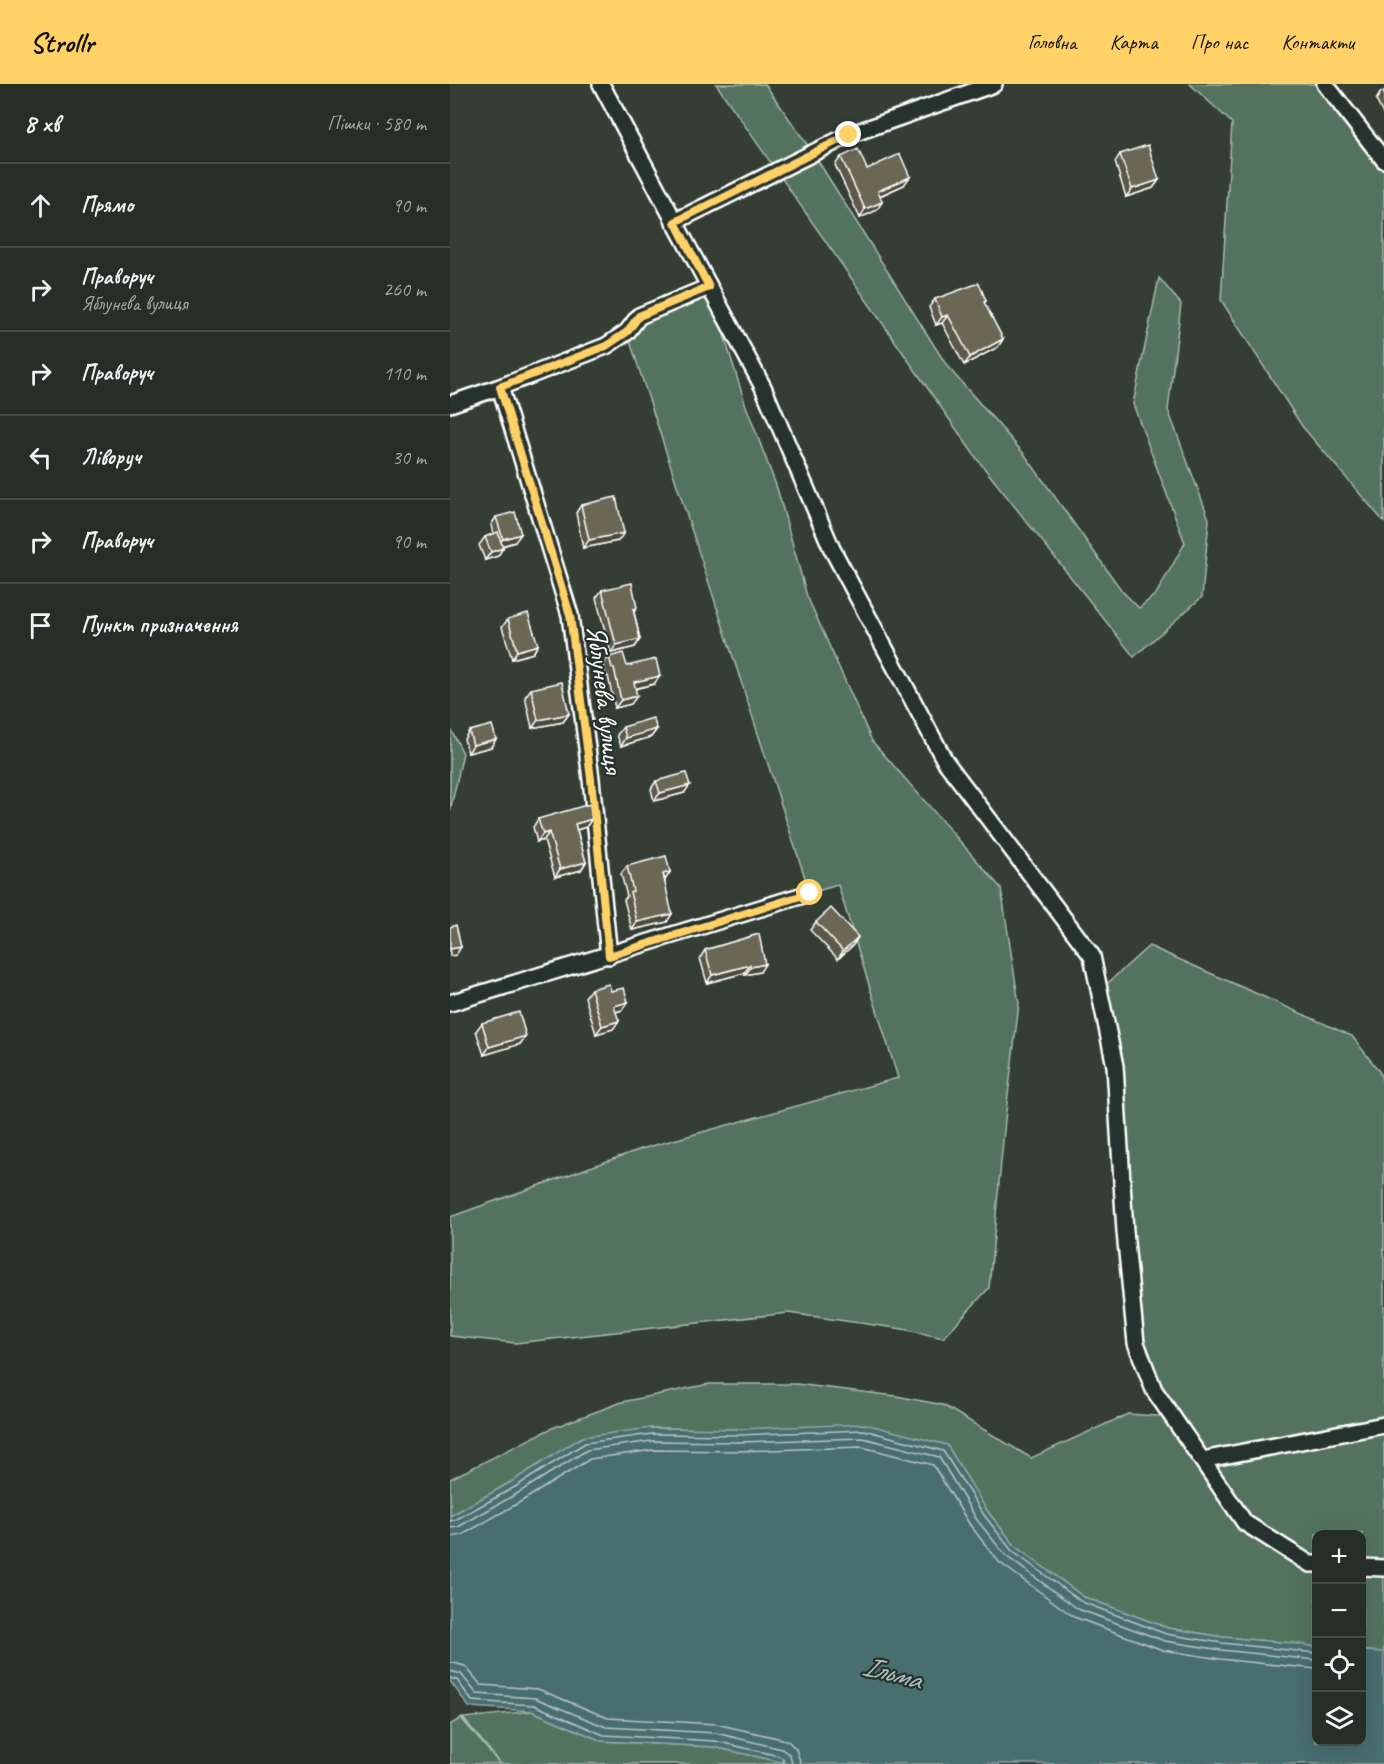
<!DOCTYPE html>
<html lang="uk">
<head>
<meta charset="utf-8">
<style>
  :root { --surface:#272e28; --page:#2f3630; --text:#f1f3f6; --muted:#a4a8a8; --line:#434a45; --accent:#ffd166 }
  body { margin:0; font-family:Caveat,sans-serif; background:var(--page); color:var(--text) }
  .controls { position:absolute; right:18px; bottom:18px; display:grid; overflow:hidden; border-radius:12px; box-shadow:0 6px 24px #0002 }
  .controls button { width:54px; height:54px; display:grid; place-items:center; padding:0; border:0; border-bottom:2px solid var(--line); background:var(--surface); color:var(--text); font:30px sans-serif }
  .stop { position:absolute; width:18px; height:18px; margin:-14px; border:4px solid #ffd166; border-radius:50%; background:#fff }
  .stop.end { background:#ffd166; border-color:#fff; box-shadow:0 2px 6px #0008 }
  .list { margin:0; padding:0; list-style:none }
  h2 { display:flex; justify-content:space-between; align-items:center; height:78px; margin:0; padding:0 24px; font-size:26px }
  h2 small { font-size:20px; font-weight:400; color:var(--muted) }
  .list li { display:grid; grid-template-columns:39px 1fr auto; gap:18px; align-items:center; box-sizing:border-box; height:84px; padding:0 24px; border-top:2px solid var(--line) }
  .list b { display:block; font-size:22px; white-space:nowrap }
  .list p { margin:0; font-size:20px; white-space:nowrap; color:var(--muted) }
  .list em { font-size:20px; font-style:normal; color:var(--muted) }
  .icon { flex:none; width:33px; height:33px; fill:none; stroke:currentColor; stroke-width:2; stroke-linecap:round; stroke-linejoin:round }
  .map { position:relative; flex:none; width:934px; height:1680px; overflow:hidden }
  header { display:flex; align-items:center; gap:36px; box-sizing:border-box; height:84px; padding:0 30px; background:var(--accent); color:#111 }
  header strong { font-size:28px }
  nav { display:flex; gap:33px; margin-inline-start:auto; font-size:21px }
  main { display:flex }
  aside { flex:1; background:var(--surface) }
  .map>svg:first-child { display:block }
</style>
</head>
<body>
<header>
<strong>Strollr</strong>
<nav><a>Головна</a><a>Карта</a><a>Про нас</a><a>Контакти</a></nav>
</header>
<main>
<aside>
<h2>8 хв<small>Пішки · 580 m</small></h2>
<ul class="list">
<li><svg class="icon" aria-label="ahead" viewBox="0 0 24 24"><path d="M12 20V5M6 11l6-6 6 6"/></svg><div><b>Прямо</b></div><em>90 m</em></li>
<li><svg class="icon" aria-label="right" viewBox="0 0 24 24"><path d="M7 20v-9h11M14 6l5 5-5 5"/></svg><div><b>Праворуч</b><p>Яблунева вулиця</p></div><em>260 m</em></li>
<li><svg class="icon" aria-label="right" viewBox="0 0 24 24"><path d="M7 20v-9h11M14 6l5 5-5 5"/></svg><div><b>Праворуч</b></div><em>110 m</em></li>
<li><svg class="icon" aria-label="left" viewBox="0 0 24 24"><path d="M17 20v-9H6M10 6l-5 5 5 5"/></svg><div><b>Ліворуч</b></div><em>30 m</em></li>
<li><svg class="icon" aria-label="right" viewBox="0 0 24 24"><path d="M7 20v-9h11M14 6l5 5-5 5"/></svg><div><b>Праворуч</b></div><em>90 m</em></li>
<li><svg class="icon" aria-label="arrive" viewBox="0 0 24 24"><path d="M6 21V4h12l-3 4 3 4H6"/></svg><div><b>Пункт призначення</b></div></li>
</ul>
</aside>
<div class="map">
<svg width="934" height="1680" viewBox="0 0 934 1680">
  <rect width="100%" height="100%" fill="#343e35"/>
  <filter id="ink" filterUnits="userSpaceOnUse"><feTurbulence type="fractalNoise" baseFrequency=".0167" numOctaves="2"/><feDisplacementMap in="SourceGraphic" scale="12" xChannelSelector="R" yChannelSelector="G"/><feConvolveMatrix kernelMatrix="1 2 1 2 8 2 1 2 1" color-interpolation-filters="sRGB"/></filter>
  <g filter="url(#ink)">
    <!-- green -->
    <path fill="#52735e" stroke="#a8b9ae" stroke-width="1.5" d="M266,0H315L363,69L497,282L575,371L672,507L689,524L706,510L735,459L683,320L709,194L731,220L718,326L759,435L752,513L684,573L527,375Z
      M740,0H875L934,76V438L852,342L771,216L782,39Z
      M259,203L296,322L327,404L357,512L422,657L551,804L569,920L555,1036L539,1204L493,1254L453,1245L338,1229L66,1259L0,1252V1133L191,1065L448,994L388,801L360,809L177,248L189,232Z
      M0,644L13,669L0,728Z
      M699,862L902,952L929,987L934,1002V1568L912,1567V1450H866V1563L841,1559L773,1553L718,1544L634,1513L566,1463L538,1428L289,1345L201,1344L61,1398L0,1432V1395L102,1344L172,1318L259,1300H346L446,1312L493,1321L581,1374L678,1330L721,1333L686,1259L649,907Z
      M82,1627L152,1657L264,1663L340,1680H51L13,1634Z
      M11,1634L50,1680H0V1641Z"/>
    <!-- water -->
    <path fill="#4a6e70" stroke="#92a8a9" stroke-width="1.5" d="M415,1340L497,1361L538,1428L566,1463L634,1513L718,1544L773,1553L841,1559L866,1563V1658H912V1567L934,1568V1680H340L264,1663L152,1657L82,1627L19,1623L0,1597V1432L61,1398L132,1353L201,1344L289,1345Z"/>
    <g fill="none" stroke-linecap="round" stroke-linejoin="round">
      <!-- shore -->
      <path stroke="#b7c5c6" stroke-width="1.5" d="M0,1437L5,1436L65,1403L135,1359L202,1350L289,1351L414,1346L493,1367L534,1431L562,1467L632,1518L716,1550L772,1559L866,1569
        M0,1444L8,1443L68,1409L137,1366L202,1357L289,1358L413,1354L489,1373L527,1436L556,1472L628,1525L715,1557L771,1566L866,1576
        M0,1453L12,1451L72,1417L140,1375L203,1366L289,1367L412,1363L483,1381L520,1441L549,1478L624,1533L713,1566L770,1575L866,1585
        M0,1578L15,1582L31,1601L88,1605L158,1634L266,1640L332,1655L339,1658L346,1665L351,1680
        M0,1587L11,1590L27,1610L85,1614L156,1643L266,1649L332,1665L340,1671L342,1680
        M0,1594L7,1596L22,1617L84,1621L154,1651L265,1657L329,1672L333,1675L334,1680"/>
      <!-- minor casing -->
      <g stroke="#fff" stroke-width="20">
        <path id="minor" d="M151,0L313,303L382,465L495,677L642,872L665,982L675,1148L686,1259L704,1306L795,1439L860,1480H866
          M875,0L934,76
          M224,138L399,51L544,0
          M50,303L120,531L141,695L159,872
          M0,320L50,303L156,262L177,248L189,232L259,203
          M0,919L360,809
          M752,1376L934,1341
          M912,1483L934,1484"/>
      </g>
      <!-- minor -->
      <use href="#minor" stroke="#26332d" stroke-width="15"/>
    </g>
    <!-- wall -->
    <path fill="#5c5948" stroke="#fff" stroke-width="1.5" d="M934,7V32L926,16L931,8Z
      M670,70L709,96L703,104L676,113L665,78Z
      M391,73L417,85L454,101L430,112L427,126L410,134L385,81Z
      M485,215L536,217L534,219L553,255L548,263L514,281L492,239L486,241L479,223Z
      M131,421L168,457L133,464L126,429Z
      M46,433L65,458L53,462L48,472L35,476L29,461L35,453L43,450L41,441Z
      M152,506L187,524L184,528L190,555L185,563L161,569L146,514Z
      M58,535L88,561L83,569L62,575L52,543Z
      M159,573L177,582L204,600L185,605L181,620L165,624L158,592H156L153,581Z
      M81,605L119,630L113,638L82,644L75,613Z
      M173,643L207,645L201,653L171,662L167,651Z
      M19,647L46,655L41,663L18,669L14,655Z
      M206,697L234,709L204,717L201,705Z
      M88,735H142L136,743L127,746L136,778L131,786L105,793L94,756L87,758L83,743Z
      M177,782L220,788L215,796L217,838L182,846L174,816L177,812L171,790Z
      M366,838L408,853L403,861L388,875L360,846Z
      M309,850L310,888L295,891L294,889L257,899L250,874L255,866Z
      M141,905L161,907L172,926L166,928L163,945L146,950L135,913Z
      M32,939L76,952L70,960L34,971L26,947Z"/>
    <!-- shaded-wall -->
    <path fill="#4b493b" stroke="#fff" stroke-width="1.5" d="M460,93L454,101L422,115L428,107Z
      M709,96L703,104L676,113L682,105Z
      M432,118L427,126L410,134L415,125Z
      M498,231L492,239L486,241L492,233Z
      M553,255L548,263L514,281L520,273Z
      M174,449L168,457L133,464L139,456Z
      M71,450L65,458L47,463L53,455Z
      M53,464L48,472L35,476L41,468Z
      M190,555L185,563L161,569L166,561Z
      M88,561L83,569L62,575L67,567Z
      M210,592L204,600L178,606L184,598Z
      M187,612L181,620L165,624L171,616Z
      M119,630L113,638L82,644L88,636Z
      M207,645L201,653L171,662L176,654Z
      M46,655L41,663L18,669L23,661Z
      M240,701L234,709L204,717L210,709Z
      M142,735L136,743L120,748L125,740Z
      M99,748L94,756L87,758L93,750Z
      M136,778L131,786L105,793L110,785Z
      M220,788L215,796L213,790Z
      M222,830L217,838L182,846L187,838Z
      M408,853L403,861L388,875L393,867Z
      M11,863L6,871L0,872V865Z
      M315,880L310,888L295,891L301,883Z
      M300,881L294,889L257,899L262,891Z
      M178,918L172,926L159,930L164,922Z
      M169,937L163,945L146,950L152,942Z
      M76,952L70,960L34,971L39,963Z"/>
    <!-- building -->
    <path fill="#6b6854" stroke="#fff" stroke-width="1.5" d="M698,61L709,96L682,105L670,70Z
      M408,65L417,85L450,70L460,93L428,107L432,118L415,125L391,73Z
      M529,199L536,217L534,218L553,255L520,273L498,231L492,233L485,215Z
      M166,413L174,449L139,456L131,421Z
      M65,428L71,450L53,455L46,433Z
      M48,448L53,464L41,468L35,453Z
      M182,499L187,524L183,525L190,555L166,561L152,506Z
      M78,529L88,561L67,567L58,535Z
      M173,569L177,582L206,575L210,592L184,598L187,612L171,616L164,584H162L159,573Z
      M112,598L119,630L88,636L81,605Z
      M203,634L207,645L176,654L173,643Z
      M42,641L46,655L23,661L19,647Z
      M236,689L240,701L210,709L206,697Z
      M140,720L142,735L125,740L136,778L110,785L99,748L93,750L88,735Z
      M216,772L220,788L213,790L222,830L187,838L180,808L183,807L177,782Z
      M381,824L408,853L393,867L366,838Z
      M6,841L11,863L0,865V843Z
      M309,850L315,880L301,883L300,881L262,891L255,866Z
      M159,900L161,907L174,904L178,918L164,922L169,937L152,942L141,905Z
      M69,928L76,952L39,963L32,939Z"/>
  </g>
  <g fill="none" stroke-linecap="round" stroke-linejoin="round" filter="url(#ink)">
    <!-- route -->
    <path stroke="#ffd166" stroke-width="8" d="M360,809L159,872L141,695L120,531L50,303L156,262L177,248L189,232L259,203L225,138L399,51"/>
  </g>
  <g text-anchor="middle" stroke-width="4.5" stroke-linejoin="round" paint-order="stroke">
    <!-- street labels -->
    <g font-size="28" fill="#fff" stroke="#26332d">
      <text transform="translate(156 615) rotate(83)" y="10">Яблунева вулиця</text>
    </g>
    <!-- water labels -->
    <g font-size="30" font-style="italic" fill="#aebebf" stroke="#26332d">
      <text transform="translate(442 1588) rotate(15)" y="10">Ільма</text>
    </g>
  </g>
</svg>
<div class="controls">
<button>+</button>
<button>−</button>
<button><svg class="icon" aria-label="locate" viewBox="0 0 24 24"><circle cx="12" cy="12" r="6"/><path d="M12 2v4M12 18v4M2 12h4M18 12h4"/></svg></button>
<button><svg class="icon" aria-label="layers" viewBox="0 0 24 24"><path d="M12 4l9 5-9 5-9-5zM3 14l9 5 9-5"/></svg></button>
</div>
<div class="stop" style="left:360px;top:809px"></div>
<div class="stop end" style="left:399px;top:51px"></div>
</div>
</main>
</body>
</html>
